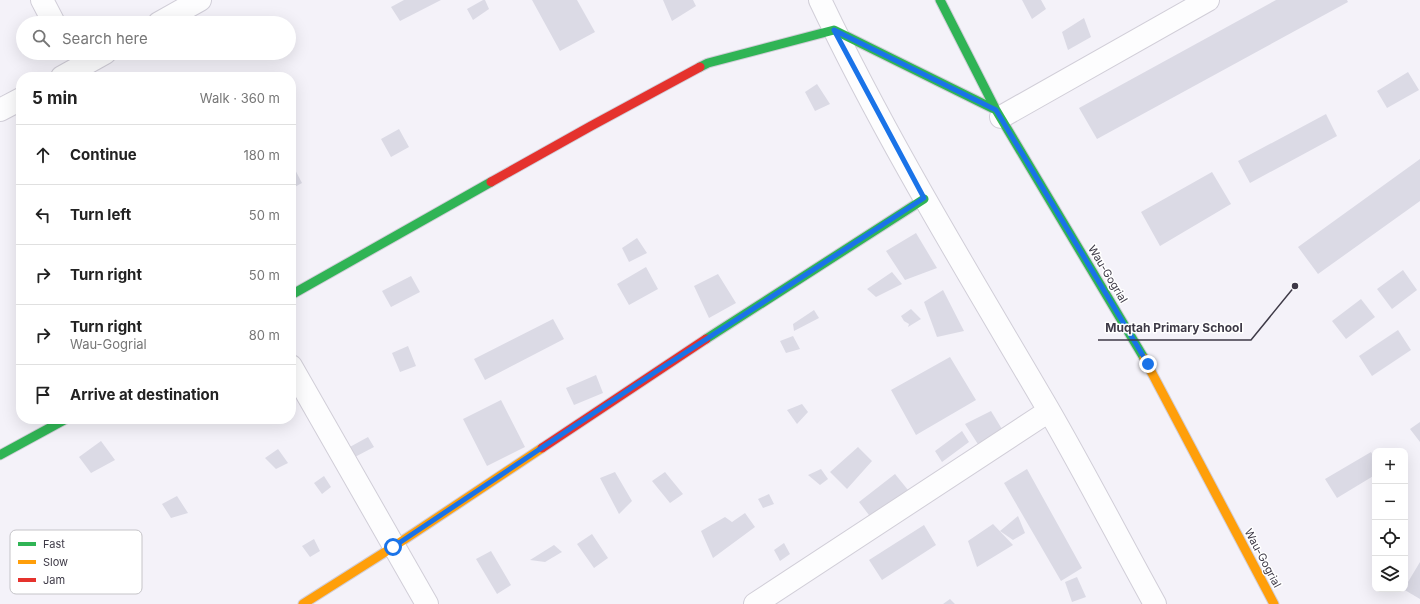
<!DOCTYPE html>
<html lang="en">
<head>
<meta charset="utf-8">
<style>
  :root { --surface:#fff; --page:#f2f2f2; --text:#222; --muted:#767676; --line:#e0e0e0 }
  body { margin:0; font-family:Inter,sans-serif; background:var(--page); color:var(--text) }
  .controls { position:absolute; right:12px; bottom:12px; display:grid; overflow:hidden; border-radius:8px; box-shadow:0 4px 16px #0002 }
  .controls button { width:36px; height:36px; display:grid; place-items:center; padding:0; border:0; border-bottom:1px solid var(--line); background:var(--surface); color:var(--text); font:20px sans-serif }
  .stop { position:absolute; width:12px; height:12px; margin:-9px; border:3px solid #1a73e8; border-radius:50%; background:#fff }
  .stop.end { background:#1a73e8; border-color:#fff; box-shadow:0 1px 4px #0008 }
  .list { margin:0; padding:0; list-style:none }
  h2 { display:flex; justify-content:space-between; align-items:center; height:52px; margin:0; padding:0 16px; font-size:17px }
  h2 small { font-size:13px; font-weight:400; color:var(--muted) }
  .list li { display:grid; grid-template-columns:26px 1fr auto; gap:12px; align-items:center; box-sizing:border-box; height:60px; padding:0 16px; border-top:1px solid var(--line) }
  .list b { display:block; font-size:15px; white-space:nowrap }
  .list p { margin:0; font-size:13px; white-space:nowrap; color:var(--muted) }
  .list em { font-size:13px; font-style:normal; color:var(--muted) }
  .icon { flex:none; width:22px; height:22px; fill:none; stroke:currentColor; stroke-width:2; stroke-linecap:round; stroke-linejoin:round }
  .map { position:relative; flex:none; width:1420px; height:604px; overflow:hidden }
  .search { position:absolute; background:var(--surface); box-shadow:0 4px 16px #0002; left:16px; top:16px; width:280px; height:44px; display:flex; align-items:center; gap:10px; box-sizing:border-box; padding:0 14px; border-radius:22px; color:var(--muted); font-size:15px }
  .panel { position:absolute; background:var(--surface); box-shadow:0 4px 16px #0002; left:16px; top:72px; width:280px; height:352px; border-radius:16px }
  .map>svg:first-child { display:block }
</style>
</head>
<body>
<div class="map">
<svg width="1420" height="604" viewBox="0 0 1420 604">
  <rect width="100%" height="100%" fill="#f4f2f9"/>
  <!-- building -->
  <path fill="#dbdae5" d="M404,0H441L400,21L391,7Z
    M483,0H485L489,9L473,20L467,9Z
    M532,0H577L595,32L560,51Z
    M663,0H693L696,6L672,21Z
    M1022,0H1041L1046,9L1032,19Z
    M1276,0H1347L1348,2L1097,139L1079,108Z
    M1084,18L1091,37L1068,50L1062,32Z
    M1408,72L1419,90L1387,108L1377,91Z
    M817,84L830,104L815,111L805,92Z
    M1326,114L1337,136L1250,183L1238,161Z
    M399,129L409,147L391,157L381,139Z
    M1420,159V201L1318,274L1298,247Z
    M291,162L302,183L291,189Z
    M1212,172L1231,204L1160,246L1141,212Z
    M916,233L937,268L905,280L886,251Z
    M637,238L647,253L629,262L622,248Z
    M646,267L658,289L629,305L617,284Z
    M1403,270L1417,290L1392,309L1377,289Z
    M892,272L902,284L876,297L867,289Z
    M718,274L736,303L709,318L694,286Z
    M411,276L420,292L391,307L382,291Z
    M943,290L964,331L937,337L924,302Z
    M1361,299L1375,317L1346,339L1332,321Z
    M911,309L921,319L908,327L909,324L904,321L901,316Z
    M814,310L819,318L794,331L793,324Z
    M553,319L564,339L485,380L474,359Z
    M1398,330L1411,350L1372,376L1359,356Z
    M793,336L800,349L786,353L780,341Z
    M408,346L416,366L400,372L392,353Z
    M950,357L976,400L916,435L891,390Z
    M596,375L603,393L574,405L566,388Z
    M501,400L525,447L487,466L463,419Z
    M802,404L808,412L797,424L787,410Z
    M991,411L1005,434L981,449L965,424Z
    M1420,422V442L1410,429Z
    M962,431L969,442L942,462L935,451Z
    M368,437L374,447L353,458L348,448Z
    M101,441L115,460L91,473L79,457Z
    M858,447L872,461L847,489L830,472Z
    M278,449L288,463L276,469L265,458Z
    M1371,452L1375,459V475L1337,498L1325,479Z
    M821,469L828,479L820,485L808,475Z
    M1027,469L1082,568L1061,581L1004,483Z
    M615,472L632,501L619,514L600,478Z
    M665,472L683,494L670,503L652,481Z
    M895,474L908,490L872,519L859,502Z
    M324,476L331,487L322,494L314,483Z
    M769,494L774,504L763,508L758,499Z
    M177,496L188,513L171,518L162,504Z
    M745,513L755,527L713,558L701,531L725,517L732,522Z
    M1018,516L1025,533L1013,540L1000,531Z
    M993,524L1013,545L977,567L968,541Z
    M924,525L936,545L882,580L869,560Z
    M592,534L608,558L594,568L577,544Z
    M314,539L320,551L310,557L302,546Z
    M784,543L790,554L780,561L774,550Z
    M554,545L562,552L545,562L530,560Z
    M491,551L511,585L497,594L476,559Z
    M1420,562V599L1403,589H1405V587Z
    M1077,577L1086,597L1072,602L1065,582Z
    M950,599L955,604H943Z"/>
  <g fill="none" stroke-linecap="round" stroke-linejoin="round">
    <!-- street casing -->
    <g stroke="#d1ced8" stroke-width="24">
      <path id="street" d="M42,0L54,23
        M820,0C887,141 969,274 1048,409C1085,473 1119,539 1155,604
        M159,23L200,0
        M62,77L105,53
        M0,110L21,99
        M1001,117L1208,0
        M291,366L427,604
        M755,604L1049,411"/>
    </g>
    <!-- fast casing -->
    <g stroke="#d1ced8" stroke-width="11">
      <path id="fast" d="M940,0L996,110L1144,358
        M700,67L708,63L834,30L996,110
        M291,295L491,182
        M706,339L924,199
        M0,455L66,419"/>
    </g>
    <!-- slow casing -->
    <g stroke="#d1ced8" stroke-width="11">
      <path id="slow" d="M1144,358L1274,604
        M303,604L393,547L542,448"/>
    </g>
    <!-- jam casing -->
    <g stroke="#d1ced8" stroke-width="11">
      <path id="jam" d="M491,182L591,126L700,67
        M542,448L706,339"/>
    </g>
    <!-- street -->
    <use href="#street" stroke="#fdfdfe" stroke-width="22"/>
    <!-- fast -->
    <use href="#fast" stroke="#30b455" stroke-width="9"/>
    <!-- slow -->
    <use href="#slow" stroke="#ff9f0a" stroke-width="9"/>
    <!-- jam -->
    <use href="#jam" stroke="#e5322d" stroke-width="9"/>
  </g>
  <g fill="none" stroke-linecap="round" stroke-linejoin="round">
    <!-- route -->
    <path stroke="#1a73e8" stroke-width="5" d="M393,547L657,371L924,198L834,30L996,110L1148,364"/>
  </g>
  <g text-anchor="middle" stroke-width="3" stroke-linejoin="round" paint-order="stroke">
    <!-- street labels -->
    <g font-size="11" fill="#3e3a47" stroke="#fff">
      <text transform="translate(1108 274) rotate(59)" y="4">Wau-Gogrial</text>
      <text transform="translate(1263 558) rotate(62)" y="4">Wau-Gogrial</text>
    </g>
  </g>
  <!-- legend -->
  <rect x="10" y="530" width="132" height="64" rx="6" fill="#fff" stroke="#c5c4c8" stroke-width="1"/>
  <rect x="18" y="542" width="18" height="4" fill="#30b455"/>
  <rect x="18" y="560" width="18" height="4" fill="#ff9f0a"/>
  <rect x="18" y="578" width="18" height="4" fill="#e5322d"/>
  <g font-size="11" fill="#3e3a47">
    <text x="43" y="548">Fast</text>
    <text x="43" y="566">Slow</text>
    <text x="43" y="584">Jam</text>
  </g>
  <!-- callouts -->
  <path fill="none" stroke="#3e3a47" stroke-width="1.5" d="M1295 286L1251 340H1098"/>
  <circle fill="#3e3a47" stroke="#fff" stroke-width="1.5" cx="1295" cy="286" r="4"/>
  <g font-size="12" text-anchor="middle" font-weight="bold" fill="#3e3a47" stroke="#fff" stroke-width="3" stroke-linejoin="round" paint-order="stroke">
    <text x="1174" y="332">Muqtah Primary School</text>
  </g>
</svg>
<div class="controls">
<button>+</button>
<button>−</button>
<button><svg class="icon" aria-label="locate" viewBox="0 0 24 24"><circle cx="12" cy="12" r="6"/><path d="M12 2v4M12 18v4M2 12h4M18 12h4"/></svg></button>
<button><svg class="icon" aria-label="layers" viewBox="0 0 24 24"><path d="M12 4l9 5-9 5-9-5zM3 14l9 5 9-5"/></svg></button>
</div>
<div class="stop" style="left:393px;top:547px"></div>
<div class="stop end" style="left:1148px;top:364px"></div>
<div class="search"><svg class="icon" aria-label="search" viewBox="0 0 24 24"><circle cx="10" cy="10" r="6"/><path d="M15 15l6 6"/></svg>Search here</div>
<section class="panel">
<h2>5 min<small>Walk · 360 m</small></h2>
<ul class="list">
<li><svg class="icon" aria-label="ahead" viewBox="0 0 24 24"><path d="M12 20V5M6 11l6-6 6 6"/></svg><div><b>Continue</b></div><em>180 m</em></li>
<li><svg class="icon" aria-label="left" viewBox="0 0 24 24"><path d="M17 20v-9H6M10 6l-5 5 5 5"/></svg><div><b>Turn left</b></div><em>50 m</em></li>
<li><svg class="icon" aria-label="right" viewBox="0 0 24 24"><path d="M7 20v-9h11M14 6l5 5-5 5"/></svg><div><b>Turn right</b></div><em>50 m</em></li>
<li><svg class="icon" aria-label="right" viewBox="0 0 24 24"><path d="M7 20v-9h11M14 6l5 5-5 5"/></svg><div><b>Turn right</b><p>Wau-Gogrial</p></div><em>80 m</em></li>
<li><svg class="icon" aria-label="arrive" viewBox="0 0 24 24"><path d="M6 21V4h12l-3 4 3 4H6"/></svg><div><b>Arrive at destination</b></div></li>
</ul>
</section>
</div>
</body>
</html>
